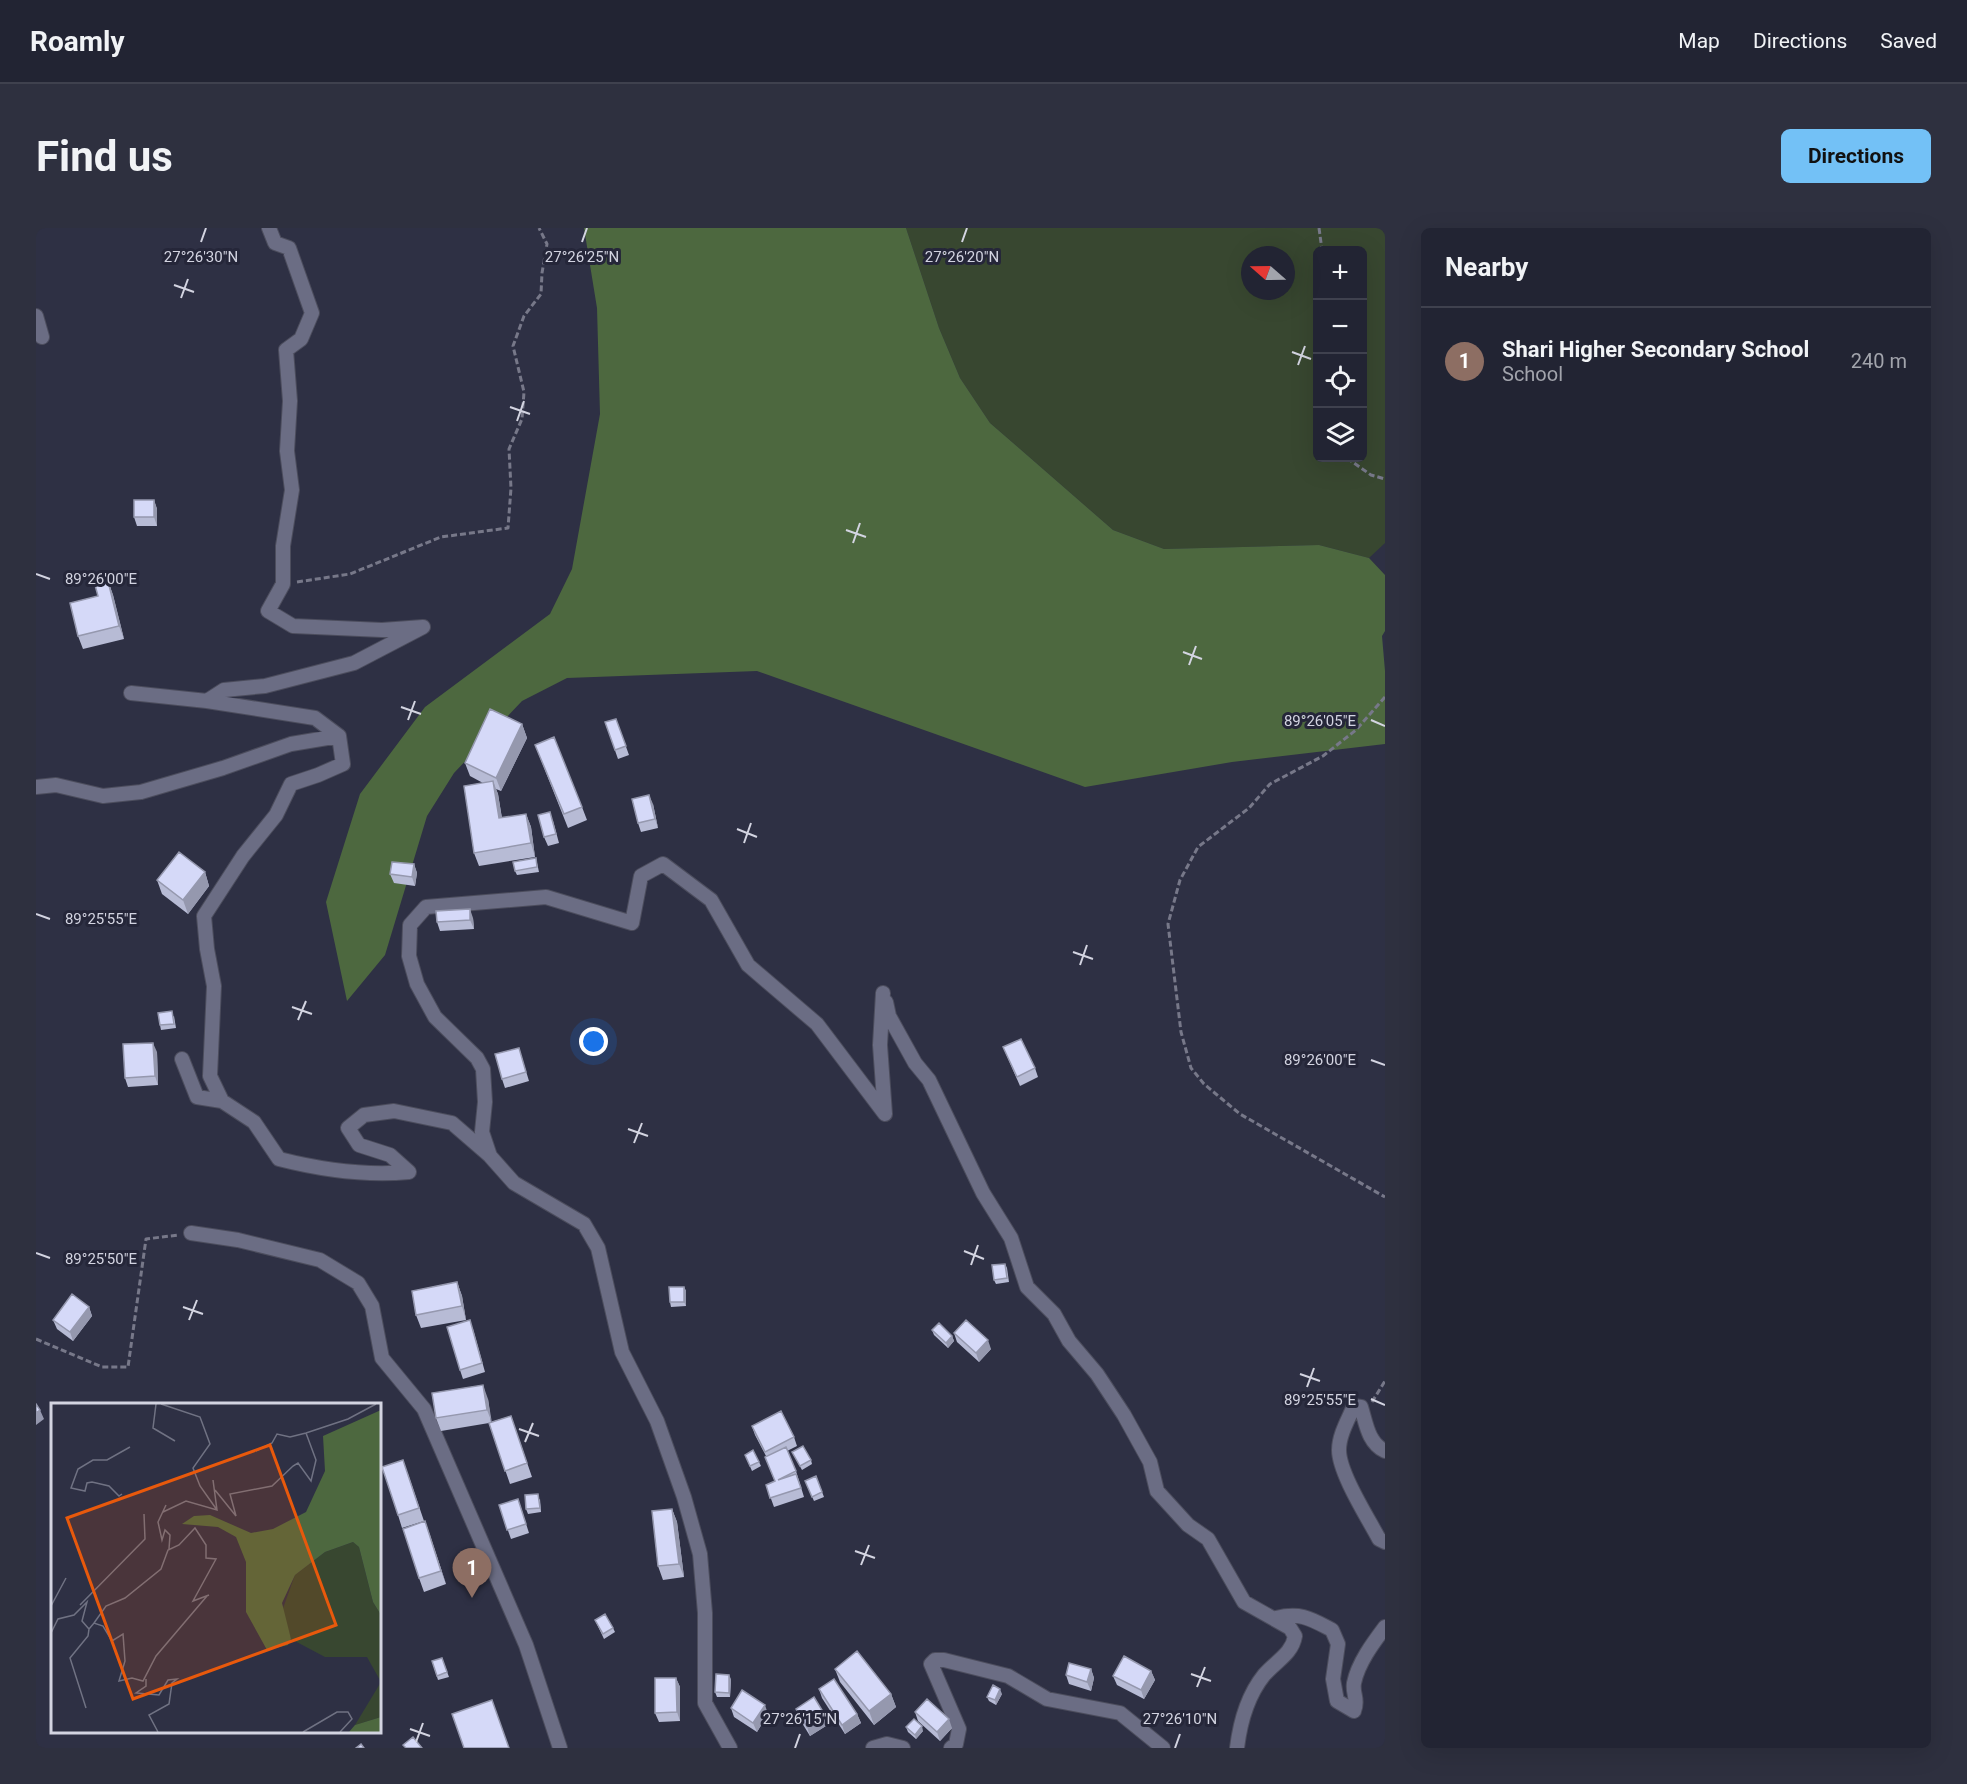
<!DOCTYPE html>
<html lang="en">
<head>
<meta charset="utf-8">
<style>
  :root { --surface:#222433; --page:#2e303f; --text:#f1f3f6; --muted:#a2a4ac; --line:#3f414e; --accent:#73c1f6 }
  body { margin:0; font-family:Roboto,sans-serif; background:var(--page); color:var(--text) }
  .controls { position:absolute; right:18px; top:18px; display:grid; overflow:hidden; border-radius:9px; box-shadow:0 6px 24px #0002 }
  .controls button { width:54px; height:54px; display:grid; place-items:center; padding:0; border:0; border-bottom:2px solid var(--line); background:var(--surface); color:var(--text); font:30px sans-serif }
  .compass { position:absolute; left:1205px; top:18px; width:54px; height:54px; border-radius:50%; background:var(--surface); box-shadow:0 6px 24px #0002; rotate:290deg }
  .you { position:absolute; left:558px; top:814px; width:21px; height:21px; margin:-15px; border:4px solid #fff; border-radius:50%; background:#1a73e8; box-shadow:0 0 0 9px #1a73e833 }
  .badge { display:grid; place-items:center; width:39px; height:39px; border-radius:50%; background:var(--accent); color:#fff; font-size:20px; font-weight:700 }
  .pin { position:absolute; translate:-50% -50px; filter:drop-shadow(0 2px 3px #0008) }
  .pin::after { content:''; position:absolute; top:32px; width:21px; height:18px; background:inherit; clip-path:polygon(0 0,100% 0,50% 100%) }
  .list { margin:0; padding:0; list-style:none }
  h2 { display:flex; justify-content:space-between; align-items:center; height:78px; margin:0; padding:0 24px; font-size:26px }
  h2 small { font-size:20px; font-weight:400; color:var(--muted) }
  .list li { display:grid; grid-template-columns:39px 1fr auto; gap:18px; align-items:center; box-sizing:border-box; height:108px; padding:0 24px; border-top:2px solid var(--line) }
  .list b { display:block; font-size:22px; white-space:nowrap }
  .list p { margin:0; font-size:20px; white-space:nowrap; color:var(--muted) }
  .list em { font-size:20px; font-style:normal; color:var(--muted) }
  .icon { flex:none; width:33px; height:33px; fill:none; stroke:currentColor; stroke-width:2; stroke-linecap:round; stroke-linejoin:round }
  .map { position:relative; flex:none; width:1349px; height:1520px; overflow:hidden; border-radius:9px }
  header { display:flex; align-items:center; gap:36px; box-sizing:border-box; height:84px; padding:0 30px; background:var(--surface); border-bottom:2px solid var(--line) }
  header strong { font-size:28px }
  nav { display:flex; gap:33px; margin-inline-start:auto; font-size:21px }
  .intro { display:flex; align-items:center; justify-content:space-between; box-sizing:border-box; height:144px; padding:0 36px }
  h1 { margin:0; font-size:42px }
  .button { padding:15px 27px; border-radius:9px; background:var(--accent); color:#111; font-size:21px; font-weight:700 }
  main { display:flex; gap:36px; padding:0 36px }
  aside { flex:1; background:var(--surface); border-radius:9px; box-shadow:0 6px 24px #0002 }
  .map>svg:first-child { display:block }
</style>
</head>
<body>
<header>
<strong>Roamly</strong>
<nav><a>Map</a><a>Directions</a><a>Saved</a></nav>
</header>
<div class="intro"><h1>Find us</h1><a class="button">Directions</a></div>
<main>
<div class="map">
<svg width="1349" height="1520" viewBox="0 0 1349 1520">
  <rect width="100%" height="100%" fill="#2e3044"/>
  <!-- green -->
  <path fill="#384730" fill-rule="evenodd" d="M870,0H1349V315L1333,330L1283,317L1128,321L1077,302L954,195L924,150L903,100ZM1282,22H1326V230H1282ZM1214,27H1250V63H1214Z"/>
  <!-- forest -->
  <path fill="#4d683f" d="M548,0H870L903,100L924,150L954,195L1077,302L1128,321L1283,317L1333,330L1349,347V403L1346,408L1349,443V516L1196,534L1049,559L721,443L531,450L486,473L418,545L391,588L349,727L311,773L290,674L324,566L389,479L514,386L536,341L564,186L561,80Z"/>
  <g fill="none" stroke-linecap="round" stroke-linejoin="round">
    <!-- street casing -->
    <g stroke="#4c4d5d" stroke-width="16">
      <path id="street" d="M0,88L6,109
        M95,465L171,473L279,490L303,508L307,536L282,547L255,556L240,587L207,628L168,688L171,721L178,758L174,848L186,873
        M171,473L188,462L229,458L318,435L387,399L346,402L257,398L232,383L247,356V318L256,262L251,223L254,173L250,122L265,111L276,85L253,20L239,15L233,0
        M0,559L20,557L67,568L105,564L187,540L255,516L303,508
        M850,774L853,788L879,835L893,852L947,965L975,1010L991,1059L1018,1086L1033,1113L1061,1146L1088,1187L1114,1234L1121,1263L1152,1297L1172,1311L1208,1374L1254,1400L1259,1408C1256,1426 1240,1433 1228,1447C1212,1467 1204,1495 1201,1520
        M146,831L161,869L186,873L218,894L243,931C286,942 329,948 373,944L354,927L323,917L312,900L328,887L358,883L416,895L453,927
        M155,1005L202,1012L284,1032L322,1055L336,1078L346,1130L388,1181L490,1417L524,1520
        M1349,1223C1332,1215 1330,1195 1325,1179L1318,1178C1312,1192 1303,1207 1303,1222C1303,1245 1332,1290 1343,1311L1349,1314
        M1240,1390C1265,1384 1275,1391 1296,1402L1302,1416L1297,1451L1301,1473L1318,1483C1323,1471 1316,1466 1318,1455C1322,1435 1337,1415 1349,1399
        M694,1520L669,1475V1385L664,1326L648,1269L621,1193L586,1124L562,1020L548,996L478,955L454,928L446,904L449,874L447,841L441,830L399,789L381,756L373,728L374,697L390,679L510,669L596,695L605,648L627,636L675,672L712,737L781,796L849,886L844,817L847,765
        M837,1520L851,1516L867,1520
        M915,1520L920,1516L923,1501L895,1436L899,1432H908L972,1448L1011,1471L1084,1485L1127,1520"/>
    </g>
    <!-- path -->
    <path stroke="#777889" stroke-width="3" stroke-dasharray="6 3" stroke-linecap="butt" d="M1283,0L1286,22
      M1311,230L1335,247L1349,251
      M261,354L314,346L405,309L472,300L475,260L473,221L486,191L488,164L477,118L488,88L505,66L506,45L511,16L503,0
      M1349,469L1320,502L1287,528L1234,556L1213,580L1162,619L1144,652L1132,696L1145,804L1155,840L1168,856L1204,886L1349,969
      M0,1111L66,1139H92L110,1011L142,1007
      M1336,1174L1349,1153"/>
    <!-- street -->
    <use href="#street" stroke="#6b6d84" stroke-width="14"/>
  </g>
  <!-- wall -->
  <path fill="#b7bbd5" d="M118,272L121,281V298H101L98,289Z
    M72,353L77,367L88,411L47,421L42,408L62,368Z
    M580,491L593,527L582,531L569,494Z
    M486,496L491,510L465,563L460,561L462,566L466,590L490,586L495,599L499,629L443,638L438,625L447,555L434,548L429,535Z
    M499,517L546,579L551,592L532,600Z
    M617,576L622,600L605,604L602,595Z
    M517,593L523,615L512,618L508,609Z
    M500,630L503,644L481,647L479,643Z
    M378,636L381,645L379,658L358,655L354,646Z
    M169,644L173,658L152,686L126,666L121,652Z
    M437,690L438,701L404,703L401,694Z
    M138,788L140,800L125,802L124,797Z
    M967,819L999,840L1002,849L984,858Z
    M483,820L493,853L469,860L466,851Z
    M121,824L122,857L92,859L89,850Z
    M969,1036L971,1040L973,1054L960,1056L958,1052Z
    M421,1054L426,1068L430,1092L385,1100L380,1087Z
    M648,1059L650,1063V1078L635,1079L634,1074Z
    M53,1079L56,1088L37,1113L21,1101L17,1092Z
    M437,1101L449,1144L427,1151L424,1142Z
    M896,1102L916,1108L918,1113L912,1120L898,1107Z
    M918,1105L955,1121L943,1134L921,1114Z
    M452,1171L455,1194L475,1188L496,1249L474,1256L453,1195L405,1203L400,1190Z
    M716,1198L758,1209L761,1218L751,1223L760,1243L768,1269L738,1279L730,1257L739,1254L729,1229L730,1228L719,1207Z
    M756,1224L775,1232L776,1236L766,1242Z
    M709,1227L723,1234L725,1238L716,1243Z
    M372,1246L388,1293L366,1300L362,1287Z
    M780,1248L788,1269L778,1273L769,1253Z
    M504,1271L505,1284L492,1286L490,1281Z
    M463,1277L485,1280L493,1305L475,1311Z
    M636,1281L641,1294L648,1349L627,1352L622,1338Z
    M389,1293L410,1356L388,1364L383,1350Z
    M559,1392L577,1400L579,1404L568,1411Z
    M406,1430L413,1449L402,1452L396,1433Z
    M799,1441L855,1466L860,1479L838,1497L804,1454Z
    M1055,1441L1058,1450L1055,1463L1033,1456L1030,1447Z
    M1115,1443L1119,1452L1108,1471L1081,1457L1077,1448Z
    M640,1450L644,1459V1493L623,1494L619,1485Z
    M695,1451L694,1469H681L679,1464Z
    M783,1461L821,1486L825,1495L809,1506L786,1470Z
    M966,1466L960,1477L953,1473L951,1469Z
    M695,1480L732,1486L721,1504L698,1489Z
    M760,1481L793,1496L774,1508L763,1490Z
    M879,1484L916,1500L904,1513L882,1493Z
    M870,1499L887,1503L880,1511L872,1504Z"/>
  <!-- shaded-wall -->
  <path fill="#9598ae" d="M118,272L121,281V298L118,289Z
    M72,353L77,367L88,411L83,398Z
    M486,496L491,510L465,563L460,550Z
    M457,553L462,566L468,604L463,590Z
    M613,567L617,576L622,600L619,591Z
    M490,586L495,599L499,629L495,615Z
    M378,636L381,645L379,658L376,649Z
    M169,644L173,658L152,686L147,672Z
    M434,681L437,690L438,701L434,692Z
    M117,815L121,824L122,857L119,848Z
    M421,1054L426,1068L430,1092L426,1078Z
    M648,1059L650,1063V1078L648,1074Z
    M53,1079L56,1088L37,1113L34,1104Z
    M916,1108L918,1113L912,1120L910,1115Z
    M952,1112L955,1121L943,1134L940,1125Z
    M447,1157L452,1171L456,1195L451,1182Z
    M4,1182L8,1191L0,1197V1185Z
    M636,1281L641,1294L648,1349L643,1336Z
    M389,1293L394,1307L410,1356L405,1343Z
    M1055,1441L1058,1450L1055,1463L1051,1454Z
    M1115,1443L1119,1452L1108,1471L1105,1462Z
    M693,1447L695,1451L694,1469L693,1465Z
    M640,1450L644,1459V1493L641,1484Z
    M964,1461L966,1466L960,1477L959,1472Z
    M855,1466L860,1479L838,1497L833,1483Z
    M729,1477L732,1486L721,1504L717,1495Z
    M821,1486L825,1495L809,1506L806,1497Z
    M789,1487L793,1496L774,1508L771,1499Z
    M913,1491L916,1500L904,1513L901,1504Z
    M886,1498L887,1503L880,1511L879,1507Z"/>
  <!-- building -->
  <path fill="#d5d9f8" stroke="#9598ae" stroke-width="1.5" d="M98,272H118V289H98Z
    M72,353L83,398L42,408L34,375L62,368L59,357Z
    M454,481L486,496L460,550L429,535Z
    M580,491L590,518L579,522L569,494Z
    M518,509L546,579L528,586L499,517Z
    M457,553L463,590L490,586L495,615L438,625L428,558Z
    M613,567L619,591L602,595L596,571Z
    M514,584L520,606L508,609L502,587Z
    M143,624L169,644L147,672L121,652Z
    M500,630L501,639L479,643L477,634Z
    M356,634L378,636L376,649L354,646Z
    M434,681V692L401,694L400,683Z
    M136,783L138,796L124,797L122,785Z
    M985,811L999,840L981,849L967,819Z
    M117,815L119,848L89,850L87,816Z
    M483,820L490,844L466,851L459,826Z
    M969,1036L971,1050L958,1052L956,1037Z
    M421,1054L426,1078L380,1087L376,1063Z
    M633,1059H648V1074H634Z
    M36,1066L53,1079L34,1104L17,1092Z
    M434,1092L446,1135L424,1142L411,1099Z
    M930,1092L952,1112L940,1125L918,1105Z
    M903,1095L916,1108L910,1115L896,1102Z
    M447,1157L451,1182L400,1190L396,1165Z
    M0,1176L4,1182L0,1185Z
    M745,1183L758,1209L729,1224L716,1198Z
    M475,1188L491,1235L469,1243L453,1195Z
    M767,1218L775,1232L764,1238L756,1224Z
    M750,1219L760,1243L742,1252L760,1246L765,1260L734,1270L730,1257L739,1253L729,1229Z
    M717,1222L723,1234L714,1238L709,1227Z
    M367,1232L383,1280L362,1287L346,1239Z
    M780,1248L786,1264L776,1269L769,1253Z
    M502,1266L504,1280L490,1281L489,1267Z
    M482,1271L490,1296L471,1302L463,1277Z
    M636,1281L643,1336L622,1338L616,1283Z
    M389,1293L405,1343L383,1350L367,1301Z
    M569,1386L577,1400L567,1406L559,1392Z
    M821,1423L855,1466L833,1483L799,1441Z
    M1088,1428L1115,1443L1105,1462L1077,1448Z
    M406,1430L411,1444L401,1448L396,1433Z
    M1033,1435L1055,1441L1051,1454L1030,1447Z
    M680,1446L693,1447V1465L679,1464Z
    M619,1450H640L641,1484L619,1485Z
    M798,1451L821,1486L806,1497L783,1461Z
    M957,1457L964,1461L959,1472L951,1469Z
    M706,1462L729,1477L717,1495L695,1480Z
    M778,1469L789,1487L771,1499L760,1481Z
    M891,1471L913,1491L901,1504L879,1484Z
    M456,1472L473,1520H428L416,1486Z
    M878,1491L886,1498L879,1507L870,1499Z
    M377,1509L386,1520H370L367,1517Z
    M325,1516L328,1520H320Z"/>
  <!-- ticks -->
  <path fill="none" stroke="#d3d4e1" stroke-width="2" d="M165,14L170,0M546,14L551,0M926,14L931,0M138,57L158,64M145,70L152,51M1256,124L1275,131M1262,137L1269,118M474,179L494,186M481,193L488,173M810,302L830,309M817,315L824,295M0,346L14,351M1147,424L1166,431M1153,437L1160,418M365,479L385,486M372,492L379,473M1335,492L1349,498M701,601L721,609M708,615L715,595M0,686L14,691M1037,724L1057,731M1044,737L1051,717M256,779L276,786M262,792L270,773M1335,832L1349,837M592,901L612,908M598,915L606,895M928,1023L948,1031M0,1025L14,1030M935,1037L942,1017M147,1079L167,1086M153,1092L161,1072M1264,1146L1284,1153M1271,1159L1278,1140M1335,1171L1349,1177M483,1201L503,1208M489,1214L497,1195M819,1323L839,1330M825,1337L833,1317M1155,1446L1175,1453M1161,1459L1169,1439M374,1501L394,1508M380,1514L387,1495M759,1520L764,1506M1139,1520L1144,1506"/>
  <!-- overview -->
  <g transform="translate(15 1175)">
    <rect width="330" height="330" fill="#2e3044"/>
    <path d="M302,139L308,144L322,199L330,212V314L304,322L330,279L316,254H274L240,236L231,208L244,172L274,149Z" fill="#384730"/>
    <path d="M330,7V212L322,199L308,144L302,139L274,149L244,172L231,200L240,236L237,242L216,247L195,209V159L185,134L167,124L131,121L143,113L159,112L200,130L222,126L255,109L274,68L272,33ZM330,314V329H298L304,322Z" fill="#4d683f"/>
    <path fill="none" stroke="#707283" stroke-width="1.5" d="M105,1L102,25L124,38M110,1L149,14L159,41L142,65L149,83L166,107M205,48L221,40L226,31L239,34L255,30L297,16L325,1M164,87L185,113L179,91L221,83L242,63L247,60L260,78L265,57L255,30M71,91L68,93L58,83L41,79L36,80L34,88L20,85L27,66L42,57H56L79,44M115,102L107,119L111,137L114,127L119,132L118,146M112,109L135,98L166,107L162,77M29,202L94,136L93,111M0,203L15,175M43,220L55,203L74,195L110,166L117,147L128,142L144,125L155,142V155L165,156L142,198L158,192M38,226L43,220L52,223L61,238L72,231L74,258L68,278L81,275L92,278L105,253L156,193M0,230L7,216L23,212L36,199L31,218L38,226L37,233L19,255L35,305M95,276V283L85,290L108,292L117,277L126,276L121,280L118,301L98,312L107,329M252,329L286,309H297L301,316L289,329"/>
    <path fill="#e8590c" fill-opacity="0.15" stroke="#e8590c" stroke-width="3" d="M219,42L285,222L82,296L16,115Z"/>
    <rect width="330" height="330" fill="none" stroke="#d3d4e1" stroke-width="3"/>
  </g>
  <g font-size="15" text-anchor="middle" fill="#d3d4e1" stroke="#252639" stroke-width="6" stroke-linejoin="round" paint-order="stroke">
    <text x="165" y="34">27°26'30"N</text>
    <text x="546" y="34">27°26'25"N</text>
    <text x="926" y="34">27°26'20"N</text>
    <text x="65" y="356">89°26'00"E</text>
    <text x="1284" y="498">89°26'05"E</text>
    <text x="65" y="696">89°25'55"E</text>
    <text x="1284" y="837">89°26'00"E</text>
    <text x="65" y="1036">89°25'50"E</text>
    <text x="1284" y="1177">89°25'55"E</text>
    <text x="764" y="1496">27°26'15"N</text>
    <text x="1144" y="1496">27°26'10"N</text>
  </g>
</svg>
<div class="controls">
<button>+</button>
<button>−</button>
<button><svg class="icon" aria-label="locate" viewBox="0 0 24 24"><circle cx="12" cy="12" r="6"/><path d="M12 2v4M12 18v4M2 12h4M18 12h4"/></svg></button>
<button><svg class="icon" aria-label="layers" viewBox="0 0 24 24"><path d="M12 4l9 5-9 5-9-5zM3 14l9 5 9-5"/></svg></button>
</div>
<svg class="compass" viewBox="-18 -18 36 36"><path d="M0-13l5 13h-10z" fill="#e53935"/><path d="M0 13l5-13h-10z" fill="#a2a4ac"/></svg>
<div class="you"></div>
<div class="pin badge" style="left:436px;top:1370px;background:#8d6e63">1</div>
</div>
<aside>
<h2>Nearby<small></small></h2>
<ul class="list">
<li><span class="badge" style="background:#8d6e63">1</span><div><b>Shari Higher Secondary School</b><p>School</p></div><em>240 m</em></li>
</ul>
</aside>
</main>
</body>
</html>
